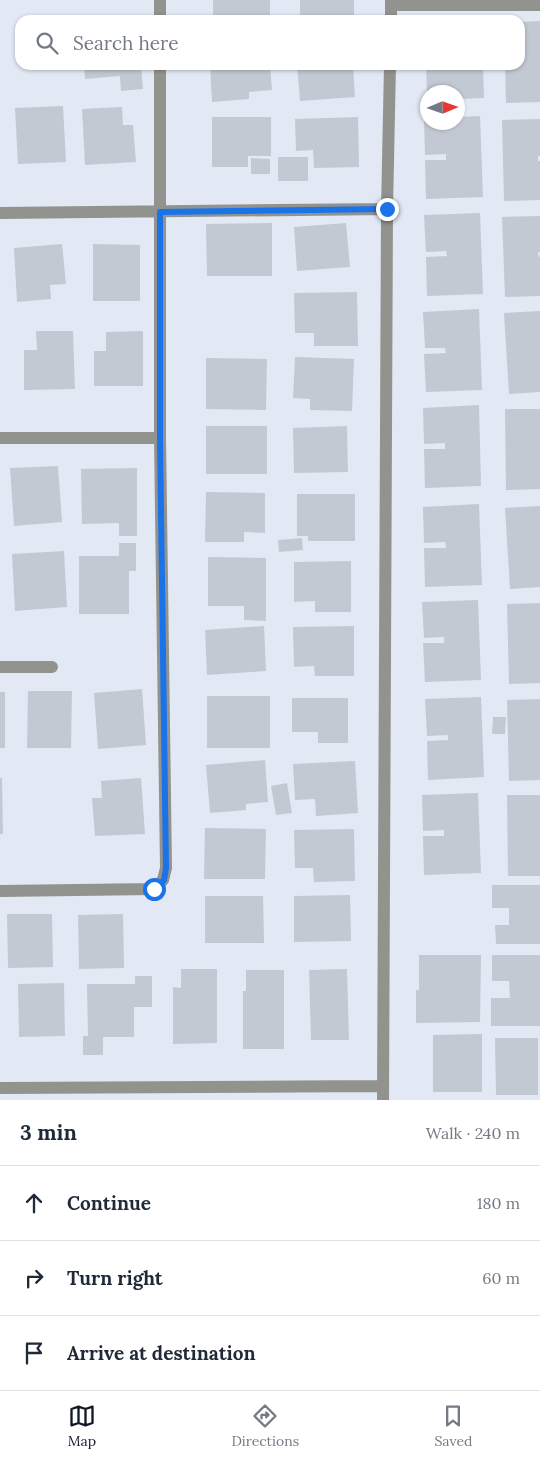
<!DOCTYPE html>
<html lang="en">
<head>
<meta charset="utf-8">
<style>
  :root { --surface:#fff; --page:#f2f2f3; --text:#1f2937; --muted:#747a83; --line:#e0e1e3; --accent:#111827 }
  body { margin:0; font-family:Lora,serif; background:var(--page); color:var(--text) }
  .compass { position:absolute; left:420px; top:85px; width:45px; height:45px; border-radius:50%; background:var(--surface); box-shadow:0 1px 4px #0004; rotate:88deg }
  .stop { position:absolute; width:15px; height:15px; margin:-11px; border:4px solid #1a73e8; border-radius:50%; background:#fff }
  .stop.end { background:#1a73e8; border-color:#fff; box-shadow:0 1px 5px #0008 }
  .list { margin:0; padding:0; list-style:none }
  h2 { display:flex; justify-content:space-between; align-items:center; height:65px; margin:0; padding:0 20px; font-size:21px }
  h2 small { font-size:16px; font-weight:400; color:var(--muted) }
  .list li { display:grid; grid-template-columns:32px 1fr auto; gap:15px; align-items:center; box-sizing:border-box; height:75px; padding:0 20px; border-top:1px solid var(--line) }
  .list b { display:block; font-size:19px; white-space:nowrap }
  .list em { font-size:16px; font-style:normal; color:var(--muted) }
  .icon { flex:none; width:28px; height:28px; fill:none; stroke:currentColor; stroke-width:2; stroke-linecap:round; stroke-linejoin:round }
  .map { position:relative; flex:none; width:540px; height:1100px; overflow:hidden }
  .search { position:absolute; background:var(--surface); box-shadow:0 1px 4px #0004; left:15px; right:15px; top:15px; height:55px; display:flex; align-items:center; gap:12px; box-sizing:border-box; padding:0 18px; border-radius:15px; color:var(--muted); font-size:19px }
  .sheet { height:290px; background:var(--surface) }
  nav { display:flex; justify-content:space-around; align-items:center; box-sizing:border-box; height:70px; border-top:1px solid var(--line); background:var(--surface); font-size:14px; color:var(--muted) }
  nav a { display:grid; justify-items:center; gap:2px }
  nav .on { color:var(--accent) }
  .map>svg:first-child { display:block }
</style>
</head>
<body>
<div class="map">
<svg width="540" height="1100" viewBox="0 0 540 1100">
  <rect width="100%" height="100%" fill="#e2e9f4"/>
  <!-- building -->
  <path fill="#c3c9d3" d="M213,0H270V20H213Z
    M300,0H354V20H300Z
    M459,18H481V20H459Z
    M540,21V102L506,103L505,65H520V22Z
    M84,65H141L143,89L121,91L120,76L85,79Z
    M210,65H270L272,90L249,92V99L212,102Z
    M297,65H353L355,97L300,101Z
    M426,65H483L484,98L458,99V92H427Z
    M63,106L66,162L18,164L15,108Z
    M122,107L123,125H133L136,162L85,165L82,109Z
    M480,116L483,197L426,199L425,160H446V154L425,155L424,119H428V122H458V117Z
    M212,117H271V156H248V167H212Z
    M358,117L359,167L314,168L313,150L296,151L295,119Z
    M540,119V156H538V161H540V200L504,201L502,120Z
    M278,157H308V181H278Z
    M251,158L270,159V174H251Z
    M480,213L483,294L427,296L426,257L447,256L446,251L426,252L424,215Z
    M540,216V252H538L539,257H540V296L505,297L502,217Z
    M272,223V276H207L206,224Z
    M346,223L350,267L297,271L294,227Z
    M62,244L66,284L50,285L51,299L17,302L14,248Z
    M93,244L140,245V301H93Z
    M357,292L358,346H314V333H295L294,293Z
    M479,309L482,390L426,392L424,354L446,353L445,348H425L423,312Z
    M540,311V392L509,394L504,313Z
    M36,331H73L75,389L24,390V350H37Z
    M143,331V386H94V351H106V332Z
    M295,357L354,359L352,411L310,410V399L293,398Z
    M206,358L267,359L266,410L206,409Z
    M479,405L481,486L425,488L424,449H445V443L424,444L423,408Z
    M505,409H540V489L506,490Z
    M206,426H267V474H206Z
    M347,426L348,472L294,473L293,428Z
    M58,466L62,522L14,526L10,468Z
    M137,468V536H119V523L82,524L81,469Z
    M206,492L265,493V533L244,532V542H205Z
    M297,494H355V541H308V536H297Z
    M479,504L482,585L425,587L424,548H446L445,542L424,543L423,507Z
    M540,506V587L510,589L505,508Z
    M302,538L303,550L279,552L278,540Z
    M119,543H136V571H129V614H79V556H119Z
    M64,551L67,607L15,611L12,554Z
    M208,557L266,558V621L244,620V606H208Z
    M351,561V612H315V601L294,602V562Z
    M478,600L481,680L425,682L423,643H444V637L424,638L422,602Z
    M540,603V683L509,684L507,604Z
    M264,626L266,671L207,675L205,630Z
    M354,626V676H315L314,666L294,667L293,627Z
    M142,689L146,745L98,749L94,693Z
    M28,691H72L71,748H27Z
    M0,692H5V748H0Z
    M207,696H270V748H207Z
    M481,697L484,777L428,780L427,741L448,740V735L427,736L425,699Z
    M292,698H348V743H318V732H292Z
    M540,699V780L509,781L507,700Z
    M493,717H506L505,734H492Z
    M265,760L268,802L246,804V810L210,813L206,765Z
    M355,761L358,813L316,816L315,799L295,800L293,764Z
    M0,778H2L3,834H0Z
    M141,778L145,834L95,836L92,798H102L101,781Z
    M287,783L292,813L276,815L271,786Z
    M478,793L481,873L424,875L423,836H444V830L423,831L422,795Z
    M507,795H540V876H508Z
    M205,828L266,829L265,879H204Z
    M354,829L355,881L314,882L313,868H295L294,830Z
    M492,885H540V944H496L495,925H509V908H492Z
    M350,895L351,941L294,942V896Z
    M205,896H263L264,943H205Z
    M7,914H52L53,967L8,968Z
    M123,914L124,968L79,969L78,915Z
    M419,955H481L480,1022L416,1023V990H419Z
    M492,955H540V1026H491V998H510L509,981H492Z
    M181,969H217V1043L173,1044V987L181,988Z
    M347,969L349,1040H311L309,970Z
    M246,970H284V1049H243V991H246Z
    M135,976H152V1007H134V1037H103V1055H83V1036H88L87,984H135Z
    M64,983L65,1036L19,1037L18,984Z
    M482,1034V1092H433V1035Z
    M495,1038H538V1095H496Z"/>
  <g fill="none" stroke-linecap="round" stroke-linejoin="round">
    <!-- minor -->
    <path stroke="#92938e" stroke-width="12" d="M391,5H540
      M160,20V0
      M391,20V0
      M0,213L387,209
      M0,438H160
      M0,667H52
      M0,891L154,889L163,880L166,868L160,438V65
      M0,1088L383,1086
      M383,1100L387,209L390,65"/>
  </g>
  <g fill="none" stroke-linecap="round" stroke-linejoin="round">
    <!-- route -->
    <path stroke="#1a73e8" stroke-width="6" d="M154,889L164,880L166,868L160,438V212L387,209"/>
  </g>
</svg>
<svg class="compass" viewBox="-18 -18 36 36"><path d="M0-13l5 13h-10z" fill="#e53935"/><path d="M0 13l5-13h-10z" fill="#747a83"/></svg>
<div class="stop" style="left:154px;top:889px"></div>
<div class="stop end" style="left:387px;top:209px"></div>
<div class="search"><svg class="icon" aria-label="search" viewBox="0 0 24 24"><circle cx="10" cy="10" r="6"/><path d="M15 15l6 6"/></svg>Search here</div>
</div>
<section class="sheet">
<h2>3 min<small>Walk · 240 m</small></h2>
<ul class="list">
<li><svg class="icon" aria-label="ahead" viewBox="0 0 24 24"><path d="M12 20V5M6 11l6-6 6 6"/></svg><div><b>Continue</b></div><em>180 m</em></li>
<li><svg class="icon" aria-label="right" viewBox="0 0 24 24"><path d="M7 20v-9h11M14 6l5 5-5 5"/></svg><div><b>Turn right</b></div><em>60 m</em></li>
<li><svg class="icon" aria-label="arrive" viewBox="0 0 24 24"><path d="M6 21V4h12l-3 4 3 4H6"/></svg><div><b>Arrive at destination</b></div></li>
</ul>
</section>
<nav>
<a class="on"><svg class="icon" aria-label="map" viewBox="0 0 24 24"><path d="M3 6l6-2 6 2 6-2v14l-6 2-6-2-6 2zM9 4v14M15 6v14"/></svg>Map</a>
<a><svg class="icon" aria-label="directions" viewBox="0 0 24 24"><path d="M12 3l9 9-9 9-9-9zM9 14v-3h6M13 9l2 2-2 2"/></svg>Directions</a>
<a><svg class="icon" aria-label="saved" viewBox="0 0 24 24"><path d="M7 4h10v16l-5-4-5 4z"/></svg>Saved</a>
</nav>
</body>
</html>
